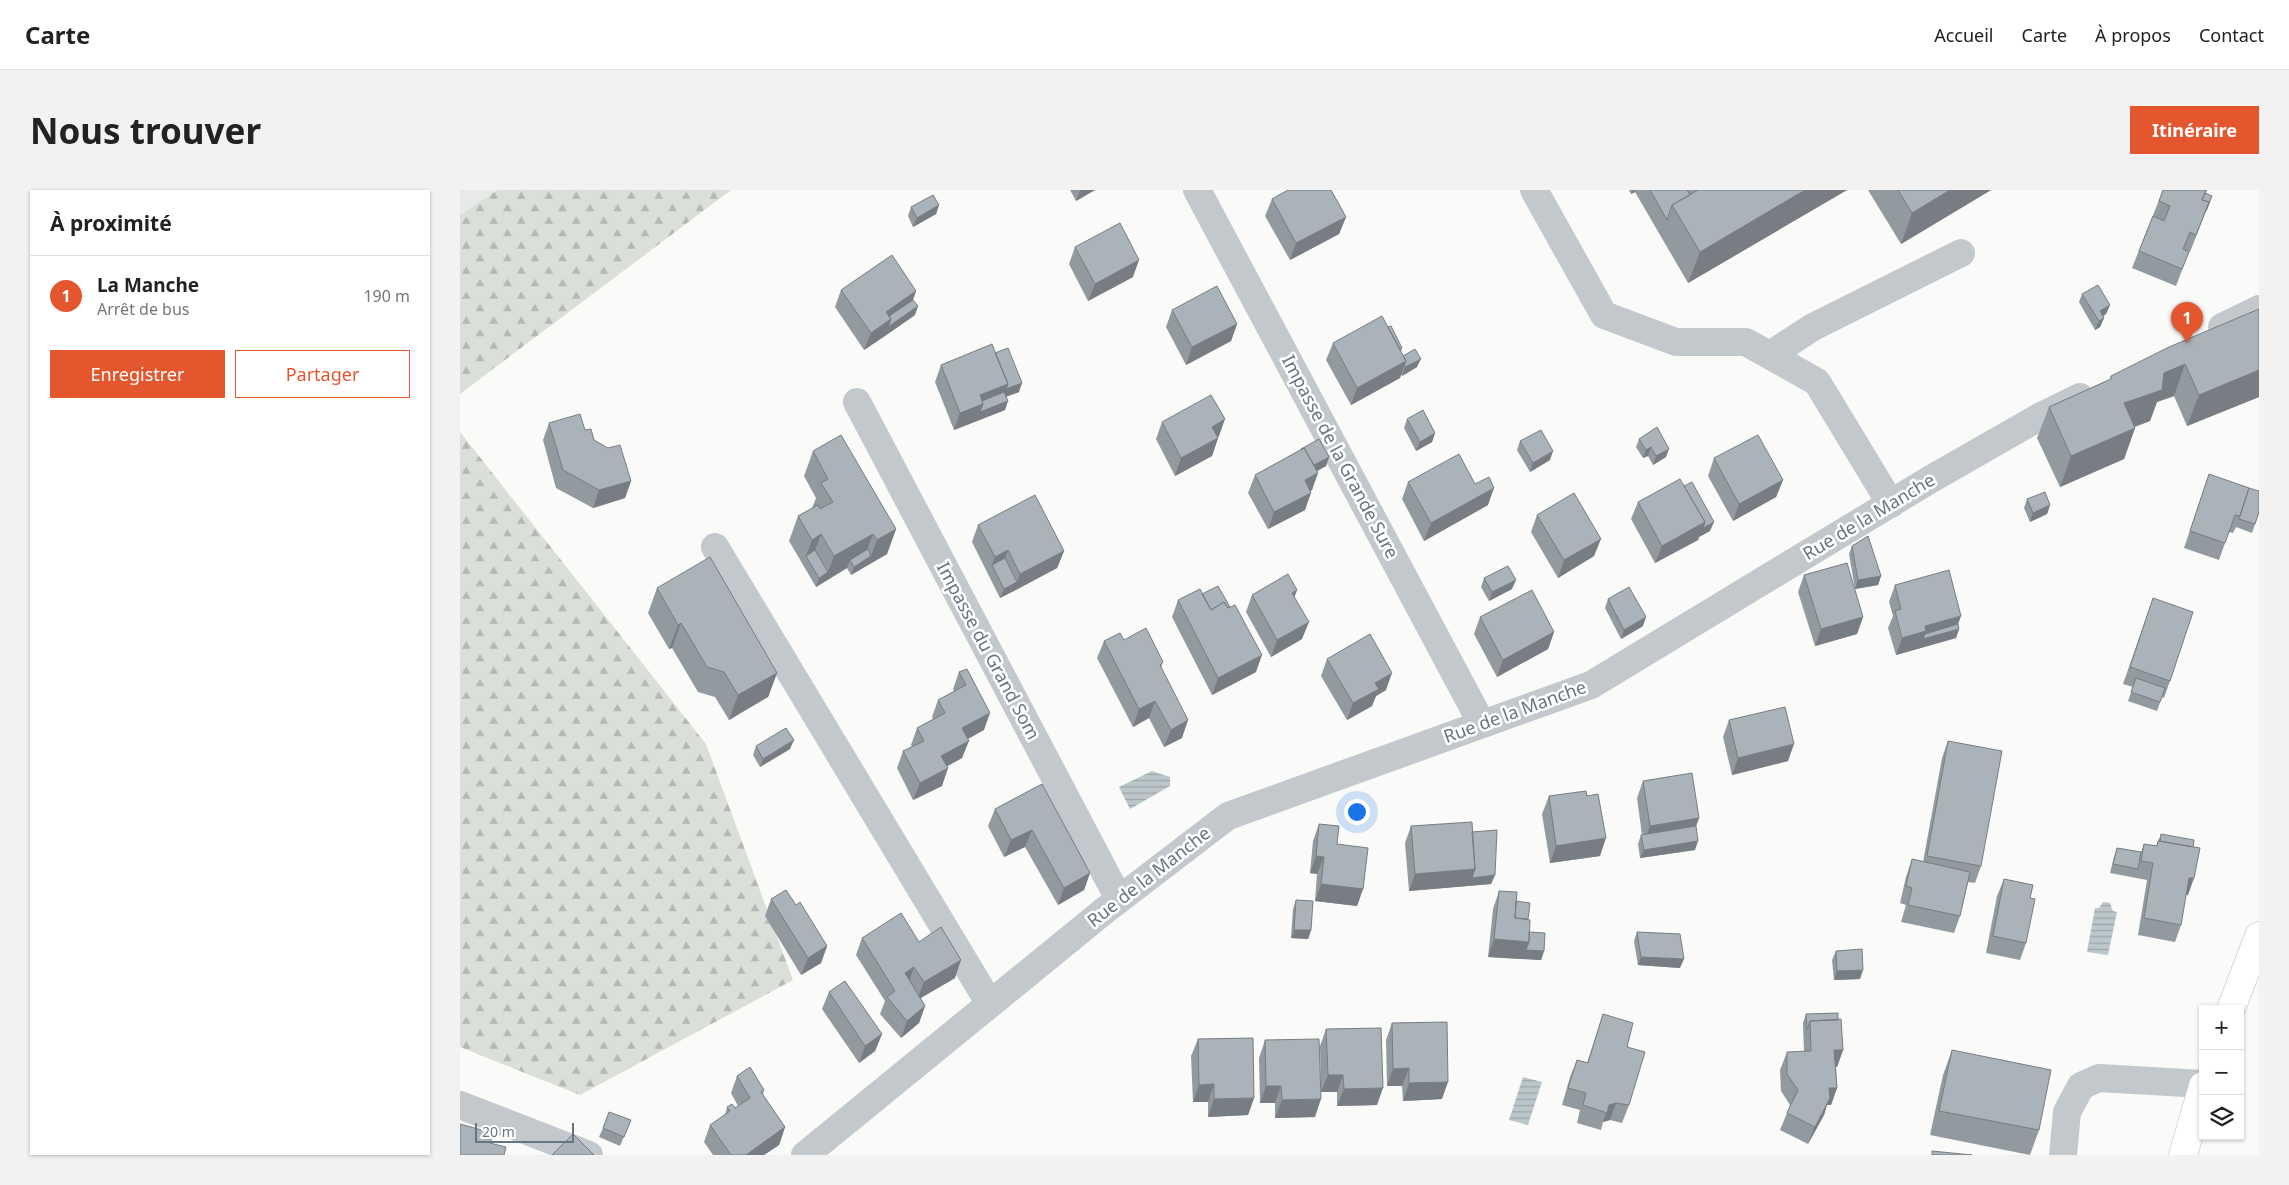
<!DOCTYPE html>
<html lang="fr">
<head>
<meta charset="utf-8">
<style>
  :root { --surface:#fff; --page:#f2f2f2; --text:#222; --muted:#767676; --line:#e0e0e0; --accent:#e4572e }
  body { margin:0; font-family:"Noto Sans",sans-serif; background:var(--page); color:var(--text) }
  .controls { position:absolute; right:15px; bottom:15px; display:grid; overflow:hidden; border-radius:0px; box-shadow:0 1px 4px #0004 }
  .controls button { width:45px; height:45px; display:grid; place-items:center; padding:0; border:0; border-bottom:1px solid var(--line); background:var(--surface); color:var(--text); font:25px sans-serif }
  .scale { position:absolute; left:15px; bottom:12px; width:99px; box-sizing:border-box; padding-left:5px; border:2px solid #657683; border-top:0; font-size:14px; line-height:18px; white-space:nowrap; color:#657683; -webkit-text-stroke:4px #fff; paint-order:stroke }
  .you { position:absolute; left:896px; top:621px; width:18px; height:18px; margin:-12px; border:4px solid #fff; border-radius:50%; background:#1a73e8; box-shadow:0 0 0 8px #1a73e833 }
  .badge { display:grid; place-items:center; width:32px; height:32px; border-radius:50%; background:var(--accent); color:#fff; font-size:16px; font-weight:700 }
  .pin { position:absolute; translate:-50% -41px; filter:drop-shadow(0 1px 2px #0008) }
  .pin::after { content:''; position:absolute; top:26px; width:18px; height:15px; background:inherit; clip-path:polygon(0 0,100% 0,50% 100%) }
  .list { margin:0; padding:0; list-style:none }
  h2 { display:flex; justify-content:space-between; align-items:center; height:65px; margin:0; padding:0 20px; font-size:21px }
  h2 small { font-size:16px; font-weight:400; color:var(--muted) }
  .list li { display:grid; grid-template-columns:32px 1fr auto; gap:15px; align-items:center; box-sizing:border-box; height:80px; padding:0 20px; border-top:1px solid var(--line) }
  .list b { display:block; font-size:19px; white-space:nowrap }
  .list p { margin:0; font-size:16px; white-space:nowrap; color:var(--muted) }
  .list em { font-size:16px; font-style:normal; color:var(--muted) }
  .actions { display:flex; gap:10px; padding:15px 20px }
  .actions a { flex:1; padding:11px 0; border:1px solid var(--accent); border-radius:0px; text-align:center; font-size:18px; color:var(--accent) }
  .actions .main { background:var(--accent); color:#fff }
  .icon { flex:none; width:28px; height:28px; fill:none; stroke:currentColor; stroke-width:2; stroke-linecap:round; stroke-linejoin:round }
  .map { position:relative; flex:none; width:1799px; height:965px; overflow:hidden; border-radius:0px }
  header { display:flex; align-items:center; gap:30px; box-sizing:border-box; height:70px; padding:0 25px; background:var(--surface); border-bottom:1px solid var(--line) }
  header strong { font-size:24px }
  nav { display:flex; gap:28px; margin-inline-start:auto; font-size:18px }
  .intro { display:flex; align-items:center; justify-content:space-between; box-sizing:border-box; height:120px; padding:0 30px }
  h1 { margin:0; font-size:35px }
  .button { padding:12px 22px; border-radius:0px; background:var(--accent); color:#fff; font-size:18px; font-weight:700 }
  main { display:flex; gap:30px; padding:0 30px }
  aside { flex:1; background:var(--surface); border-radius:0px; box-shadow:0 1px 4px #0004 }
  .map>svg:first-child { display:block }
</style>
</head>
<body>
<header>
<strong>Carte</strong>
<nav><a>Accueil</a><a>Carte</a><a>À propos</a><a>Contact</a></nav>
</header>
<div class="intro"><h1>Nous trouver</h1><a class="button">Itinéraire</a></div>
<main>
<aside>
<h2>À proximité<small></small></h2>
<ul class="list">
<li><span class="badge">1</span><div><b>La Manche</b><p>Arrêt de bus</p></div><em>190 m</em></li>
</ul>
<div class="actions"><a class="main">Enregistrer</a><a>Partager</a></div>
</aside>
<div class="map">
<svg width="1799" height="965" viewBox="0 0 1799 965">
  <defs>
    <pattern id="forest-firs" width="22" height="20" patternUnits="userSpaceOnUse" patternTransform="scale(1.25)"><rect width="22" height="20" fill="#dadfd7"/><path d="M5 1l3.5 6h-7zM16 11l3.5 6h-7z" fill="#b4b9b4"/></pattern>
    <pattern id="water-rules" width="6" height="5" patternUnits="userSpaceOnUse" patternTransform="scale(1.25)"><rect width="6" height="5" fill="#bbc7cb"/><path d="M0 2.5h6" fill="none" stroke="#9ca6aa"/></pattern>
  </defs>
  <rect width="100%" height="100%" fill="#fafaf8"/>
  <!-- built -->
  <path fill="#e8e9e9" d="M0,0H37L0,25Z"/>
  <!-- forest -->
  <path fill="url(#forest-firs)" d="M37,0H271L0,204V25Z
    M0,242L246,554L333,790L120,905L0,857Z"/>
  <!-- water -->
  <path fill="url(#water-rules)" d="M692,581L710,587V596L670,619L659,597Z
    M1643,712L1650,713L1653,721L1657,722L1648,765L1627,762L1635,718H1639Z
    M1063,887L1082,892L1068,935L1049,930Z"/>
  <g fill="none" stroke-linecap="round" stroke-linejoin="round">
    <!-- major casing -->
    <g stroke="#b5babe" stroke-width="29">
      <path id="major" d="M1771,819L1799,746
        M1723,965L1743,896"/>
    </g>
    <!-- minor -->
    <path stroke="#c3c8cc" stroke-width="28" d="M737,0L1022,534
      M1074,0L1144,125L1216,152H1286L1357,192L1431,314
      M1762,137L1799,119
      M1310,165L1353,137L1501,63
      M397,212L659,709
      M255,357L530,814
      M0,915L129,965
      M345,965L644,721L768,626L1131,495L1471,289L1581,226L1620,207
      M1603,965L1607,922L1621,896L1639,888L1743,894"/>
    <!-- major -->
    <use href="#major" stroke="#fff" stroke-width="28"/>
  </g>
  <!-- wall -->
  <path fill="#929a9f" d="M610,0H635L616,11Z
    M1169,0H1387L1228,93L1175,2L1171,4Z
    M1408,0H1531L1441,54Z
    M1703,0H1747L1746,3L1752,6L1730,62L1723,60L1729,62L1716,96L1672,78Z
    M812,9L886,27L879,44L830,70L805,26Z
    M479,15L476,24L453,37L448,26L451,17Z
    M615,57L673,87L628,111L609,74Z
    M381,100L456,101L453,110L455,125L404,160L375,117Z
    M1622,104L1650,115L1646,124L1643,126L1644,128L1640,137L1635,140L1619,112Z
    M1799,119V207L1727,236L1714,206L1697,212L1690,231L1675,237V238L1664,269L1600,297L1577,248L1589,217L1650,189L1651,186Z
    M712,120L777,134L771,151L726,175L706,137Z
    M928,137L942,158L941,162L943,166L957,177L942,186L941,184L940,188L891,215L866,170L873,153Z
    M535,163L559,202L546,207L545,220L494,240L475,192L481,175Z
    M947,229L975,243L972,252L956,261L944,238Z
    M702,232L759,246L758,247V248L752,266L715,286L696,249Z
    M89,233L125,240L171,291L165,308L133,318L96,298L83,250Z
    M1179,249L1206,267L1193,275L1188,266L1183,268L1176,257Z
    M1060,251L1090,270L1070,282L1057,260Z
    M841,259L869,267L866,276L857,281L852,300L850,301L845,320L808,339L788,303L795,285L840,260Z
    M353,261L436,339L427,364L391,385L387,378L356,397L329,351L338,326L352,318L356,308L344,286Z
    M1254,268L1323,290L1316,307L1273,331L1248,286Z
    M1749,284L1799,322L1792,343L1776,337L1773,343L1769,342L1759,370L1724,358Z
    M948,292L1015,294L1028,315L964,351L942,309Z
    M1567,309L1590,315L1587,324L1570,332L1564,318Z
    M1178,312L1250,341L1239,347L1238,350L1195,373L1171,329Z
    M1077,325L1134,366L1098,388L1071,342Z
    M518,335L604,361L597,378L540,408L512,352Z
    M1392,356L1421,386L1418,395L1395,399L1389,364Z
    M1344,385L1403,427L1397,444L1355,456L1338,402Z
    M1024,388L1052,399L1029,411L1021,397Z
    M1435,395L1498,434L1499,439L1496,448L1436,465L1428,438L1433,426L1429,412Z
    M197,398L317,483L308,507L269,530L255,507L238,502L212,458L209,459L188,423Z
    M742,404L796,482L752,505L712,427L718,410Z
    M792,405L834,407L842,449L811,467L786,422Z
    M1693,408L1710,491L1704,508L1702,507L1697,521L1668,511L1673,497L1663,494Z
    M1148,409L1183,436L1161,449L1145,418Z
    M1020,427L1094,442L1088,459L1037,487L1014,444Z
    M664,450L703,472L701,478L722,548L704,557L689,528L673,537L637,468L644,451Z
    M867,469L926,500L916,506L912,516L887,530L861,486Z
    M507,479L524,540L508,549L502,568L487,576L482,596L453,610L437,578L443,561L452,557L451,555L457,538L473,529L472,527L478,510L494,501L493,499L499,482Z
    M1269,530L1328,571L1272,585L1263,547Z
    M1488,551L1521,676L1515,693L1508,692L1500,726L1494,743L1441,732L1446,715L1440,713L1446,687L1452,669L1463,672L1482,568Z
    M296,556L330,559L300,577L293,565Z
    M1183,591L1239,628L1236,636L1235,660L1180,668L1178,654L1181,645H1182L1177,608Z
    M582,594L630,683L624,700L598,715L565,657L544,667L528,636L535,619Z
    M1089,606L1140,666L1090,673L1082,624Z
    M859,634L903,699L897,716L855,711L857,684L850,683L853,651Z
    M951,636L1012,642L1035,685L1031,694L949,701L945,653Z
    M1701,644L1733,657L1728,705H1726L1721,735L1715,752L1678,745L1687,690L1650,683L1654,667L1657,658L1681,662L1684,654L1696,656Z
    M1544,689L1570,708L1566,753L1560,770L1526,763L1537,706Z
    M1039,701L1056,711L1068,729L1069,742L1084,761L1081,770L1028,767L1033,719Z
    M311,709L336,715L367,756L361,773L341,785L305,726Z
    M836,710L851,740L848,749L831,748L833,719Z
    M1177,742L1220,778L1178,775L1174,751Z
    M402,748L459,752L495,788L461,808L465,816L459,833L441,848L420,824L425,811L396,765Z
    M1376,761L1400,789L1374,790L1372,770Z
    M369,802L422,844L415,861L399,873L362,819Z
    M1143,824L1167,857L1169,915L1162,933L1150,930L1143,932L1141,940L1117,933L1120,920L1102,915L1110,887L1117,870L1127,873Z
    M1346,824L1378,830L1383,860L1377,877H1376L1377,898L1371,915H1367L1364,925L1348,954L1320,940L1327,923L1330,915L1321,901L1320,880L1327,862H1344L1343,833Z
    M932,833L982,909L943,911L942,896H927L926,850Z
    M866,839L917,915L877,916V902H861L860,856Z
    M738,849L794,908L788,925L748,927V912H733L731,866Z
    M805,850L855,927L815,928V913H800L799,868Z
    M1492,860L1579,940L1570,965L1470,945L1483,885Z
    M277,886L304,900L303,905L325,937L319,955L304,965H253L244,952L250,935L265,925L267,917L275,918L278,916L271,903Z
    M171,930L160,956L139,947L143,938Z"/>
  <!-- shaded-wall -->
  <path fill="#777d82" d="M620,0H635L616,11Z
    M1173,0H1175V2L1171,4Z
    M1345,0H1387L1228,93L1240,62Z
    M1490,0H1531L1441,54L1452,23Z
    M479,15L476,24L453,37L457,28Z
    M886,27L879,44L830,70L836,53Z
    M679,70L673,87L628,111L635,94Z
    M456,101L450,118L429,133L425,146L404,160L411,143L426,122Z
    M1650,115L1646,124L1637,130L1640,121Z
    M458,116L455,125L425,146L428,137Z
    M1644,128L1640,137L1635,140L1639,131Z
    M777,134L771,151L726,175L732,157Z
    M961,169L957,177L942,186L945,177Z
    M946,171L940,188L891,215L897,198Z
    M1725,174L1714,206L1697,212L1690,231L1653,244L1664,213L1704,183Z
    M1799,180V207L1727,236L1739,205Z
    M562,193L559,202L542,208L548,211L545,220L494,240L500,223L520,205L548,194Z
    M765,229L759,246L746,254L752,237Z
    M1675,238L1664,269L1600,297L1611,266Z
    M975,243L972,252L956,261L960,252Z
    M758,248L752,266L715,286L721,268Z
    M1191,257L1188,266L1183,268L1186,260Z
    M1209,259L1206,267L1193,275L1196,266Z
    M1093,261L1090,270L1070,282L1073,273Z
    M869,267L866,276L848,286L851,277Z
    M858,283L852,300L839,308L845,290Z
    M1323,290L1316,307L1273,331L1279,314Z
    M171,291L165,308L133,318L139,300Z
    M1034,298L1028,315L964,351L971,333Z
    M851,303L845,320L808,339L814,322Z
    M1590,315L1587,324L1570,332L1573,323Z
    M1245,332H1254L1250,341L1239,347L1238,350L1195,373L1202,356Z
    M436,339L427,364L391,385L394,377L411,366L417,350Z
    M361,344L352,369L346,366L352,350Z
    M413,344L404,368L390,370L387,378L356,397L359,388L368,382L374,366Z
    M1141,349L1134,366L1098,388L1104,370Z
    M548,360L542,377L532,375L535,367Z
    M604,361L597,378L554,401L560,384Z
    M1421,386L1418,395L1395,399L1398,390Z
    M1056,390L1052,399L1029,411L1032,402Z
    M557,392L554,401L540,408L544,399Z
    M837,400L831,417L832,403Z
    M1501,426L1496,440L1499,439L1496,448L1436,465L1442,448L1465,436Z
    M1186,427L1183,436L1161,449L1164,440Z
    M1403,427L1397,444L1355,456L1361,439Z
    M849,432L842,449L811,467L817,450Z
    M221,433L212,458L209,459L218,435Z
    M1094,442L1088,459L1037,487L1043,470Z
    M802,465L796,482L752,505L758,488Z
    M317,483L308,507L269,530L278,505Z
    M932,483L926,500L916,506L912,516L887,530L893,513L915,493Z
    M695,511L689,528L673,537L679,519Z
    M530,523L524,540L496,555L502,538Z
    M728,530L722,548L704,557L711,540Z
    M334,550L330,559L300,577L303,569Z
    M509,551L502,568L475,583L481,566Z
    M1334,554L1328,571L1272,585L1278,568Z
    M488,578L482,596L453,610L460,593Z
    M1239,628L1233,645L1183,653L1190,636Z
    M572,640L565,657L544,667L551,650Z
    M1146,648L1140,666L1090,673L1096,656Z
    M1238,651L1235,660L1180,668L1184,660Z
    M856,666L864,667L857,684L850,683Z
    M1015,679L1035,685L1031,694L949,701L955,684Z
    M630,683L624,700L598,715L604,698Z
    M1729,688H1734L1728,705H1723Z
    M861,694L903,699L897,716L855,711Z
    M834,740H851L848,749L831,748Z
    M1034,749L1069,752L1084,761L1081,770L1028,767Z
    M367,756L361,773L341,785L348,768Z
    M1181,767L1224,769L1220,778L1178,775Z
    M501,770L495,788L457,810L464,792Z
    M454,777L448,795L445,783Z
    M1403,780L1400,789L1374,790L1377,781Z
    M465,816L459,833L441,848L447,831Z
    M422,844L415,861L399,873L405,856Z
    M1374,860H1383L1377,877H1368Z
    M949,878L942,896H927L933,879Z
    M868,885H883L877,902H861Z
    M988,892L982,909L943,911L949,893Z
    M754,894L748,912H733L739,895Z
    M806,896H821L815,913H800Z
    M923,898L917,915L877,916L884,899Z
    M1369,898H1377L1371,915H1367L1364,925L1348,954Z
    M794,908L788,925L748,927L754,909Z
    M861,909L855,927L815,928L822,910Z
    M1156,913L1150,930L1143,932L1149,915Z
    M325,937L319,955L304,965H286Z"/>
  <!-- building -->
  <path fill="#aab3b9" stroke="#777d82" d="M828,0H871L886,27L836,53L812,9Z
    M1190,0H1227L1230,5L1212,15L1207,30Z
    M1238,0H1345L1240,62L1212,15Z
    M1438,0H1490L1452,23Z
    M1703,0H1746L1742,10L1749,12L1736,45L1730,42L1723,59L1729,62L1722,79L1679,61L1693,26L1704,31L1710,16L1699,11Z
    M1745,3L1752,6L1746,21L1749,12L1742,10Z
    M473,5L479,15L457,28L451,17Z
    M660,33L679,70L635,94L615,57Z
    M432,65L456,101L426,122L431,129L411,143L381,100Z
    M1638,95L1650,115L1640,121L1644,128L1639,131L1622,104Z
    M757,96L777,134L732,157L712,120Z
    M453,110L458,116L428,137L431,129L429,126Z
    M1799,119V180L1739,205L1725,174L1704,183L1702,200L1664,213L1675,238L1611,266L1589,217L1651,189V186L1709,157Z
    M922,126L946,171L897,198L873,153Z
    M931,136L942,158L940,159L928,137Z
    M532,154L548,194L520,205L523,214L500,223L481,175Z
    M548,158L562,193L546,199L548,194L535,163Z
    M955,159L961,169L945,177L944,176L946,171L943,166Z
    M544,202L548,211L520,222L523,214L522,211Z
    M751,205L765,229L752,237L758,248L721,268L702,232Z
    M963,220L975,243L960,252L947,229Z
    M120,224L125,240L131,239L134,250L148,258L160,255L171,291L139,300L103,280L89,233Z
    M1197,237L1209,259L1196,266L1191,257L1186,260L1179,249Z
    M1081,240L1093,261L1073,273L1060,251Z
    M381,245L436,339L417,350L413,344L374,366L361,344L352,350L338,326L358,315L360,319L373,312L361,293L368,289L353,261Z
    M1298,245L1323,290L1279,314L1254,268Z
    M859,249L869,267L854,275L844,258L842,260L841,259Z
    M844,258L858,283L845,290L851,303L814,322L795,285Z
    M999,264L1015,294L1029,287L1034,298L971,333L948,292Z
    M1749,284L1789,298L1780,326L1775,325L1765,353L1730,341Z
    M1220,289L1245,332L1202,356L1178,312Z
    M1232,292L1254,332L1243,338L1245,332L1224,296Z
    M1789,298L1799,301V322L1795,334L1779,329Z
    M1585,302L1590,315L1573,323L1567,309Z
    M1114,303L1141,349L1104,370L1077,325Z
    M575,305L604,361L560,384L548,360L535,367L518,335Z
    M1408,346L1421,386L1398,390L1392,356Z
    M408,359L411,366L394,377L390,370Z
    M355,360L368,382L359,388L346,366Z
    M250,367L317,483L278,505L264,482L247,477L221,433L218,435L197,398Z
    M545,368L557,392L544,399L532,375Z
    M1387,373L1403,427L1361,439L1344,385Z
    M1048,376L1056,390L1032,402L1024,388Z
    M1489,380L1501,426L1465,436L1466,441L1442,448L1435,421L1441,419L1435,395Z
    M828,384L837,400L832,403L849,432L817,450L792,405Z
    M758,396L770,417L768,418L764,412L751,420L742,404Z
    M1169,397L1186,427L1164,440L1148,409Z
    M740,399L751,420L764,412L768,418L775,415L802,465L758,488L718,410Z
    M1072,400L1094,442L1043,470L1020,427Z
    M1693,408L1733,422L1710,491L1670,477Z
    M1498,434L1499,439L1463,449L1465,444Z
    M686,438L703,472L700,475L728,530L711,540L695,511L679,519L644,451L660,443L664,450Z
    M910,444L932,483L915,493L919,499L893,513L867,469Z
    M507,479L530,523L502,538L509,551L481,566L488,578L460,593L443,561L464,551L457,538L485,523L478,510L506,495L499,482Z
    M1676,488L1705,498L1700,512L1671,502Z
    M1325,517L1334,554L1278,568L1269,530Z
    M326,538L334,550L303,569L296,556Z
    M1488,551L1542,561L1521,676L1467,666Z
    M1232,583L1239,628L1190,636L1183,591Z
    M582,594L630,683L604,698L572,640L551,650L535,619Z
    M1126,601L1127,606L1138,604L1146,648L1096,656L1089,606Z
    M1012,632L1015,679L955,684L951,636Z
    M859,634L879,636L877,654L908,658L903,699L861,694L864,667L856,666Z
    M1236,636L1238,651L1184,660L1181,645Z
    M1037,640L1035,685L1012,688L1015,679L1012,642Z
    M1701,644L1734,650L1733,657L1700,651Z
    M1698,651L1740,658L1734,688H1729L1721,735L1684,728L1693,673L1681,671L1684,654L1697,656Z
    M1657,658L1681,662L1678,679L1653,674Z
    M1452,669L1510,682L1500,726L1448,715L1452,698L1446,696Z
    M1544,689L1573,695L1570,708L1575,709L1566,753L1533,746Z
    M326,700L336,715L340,712L367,756L348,768L311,709Z
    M1039,701L1057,702L1055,728L1070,730L1069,752L1034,749Z
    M836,710L853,711L851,740H834Z
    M1056,711L1070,713L1068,729L1055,728Z
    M441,723L459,752L481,737L501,770L464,792L454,777L445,783L465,816L447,831L427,807L435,801L402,748Z
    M1069,742L1085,743L1084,761L1066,760L1069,752Z
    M1177,742L1220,744L1224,769L1181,767Z
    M1402,759L1403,780L1377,781L1376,761Z
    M385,791L422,844L405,856L369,802Z
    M1378,823V830L1350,831L1347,839L1346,824Z
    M1143,824L1173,833L1167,857L1185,862L1169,915L1156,913L1149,915L1147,923L1123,915L1126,903L1108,898L1117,870L1128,873Z
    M1381,829L1383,860H1374L1377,898H1369L1370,908L1355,937L1327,923L1338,900L1327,884V862L1351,861L1350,831Z
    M987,832L988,892L949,893V878L933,879L932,833Z
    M921,838L923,898L884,899L883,885H868L866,839Z
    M793,848L794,908L754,909V894L739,895L738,849Z
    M859,849L861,909L822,910L821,896H806L805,850Z
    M1492,860L1591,880L1579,940L1479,921Z
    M290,877L304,900L301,902L325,937L286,965H271L250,935L270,921L267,917L272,914L275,918L290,908L277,886Z
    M149,922L171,930L164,947L143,938Z
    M0,934L33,943L30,953L46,957L44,965H0Z
    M113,944L134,965H92Z
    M1472,961L1512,965H1472Z"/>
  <g text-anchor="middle" stroke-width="5" stroke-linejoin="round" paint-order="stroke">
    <!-- street labels -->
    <g font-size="18" fill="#657683" stroke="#fff">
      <text transform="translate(880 267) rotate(62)" y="6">Impasse de la Grande Sure</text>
      <text transform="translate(1409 327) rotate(-31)" y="6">Rue de la Manche</text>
      <text transform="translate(528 461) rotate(62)" y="6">Impasse du Grand Som</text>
      <text transform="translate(1055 522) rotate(-20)" y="6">Rue de la Manche</text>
      <text transform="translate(689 687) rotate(-38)" y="6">Rue de la Manche</text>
    </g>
  </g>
</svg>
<div class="controls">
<button>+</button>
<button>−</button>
<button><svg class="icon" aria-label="layers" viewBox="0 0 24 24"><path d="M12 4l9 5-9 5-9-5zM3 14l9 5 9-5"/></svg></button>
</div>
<div class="scale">20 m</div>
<div class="you"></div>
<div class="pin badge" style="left:1727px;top:153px">1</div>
</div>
</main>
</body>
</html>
